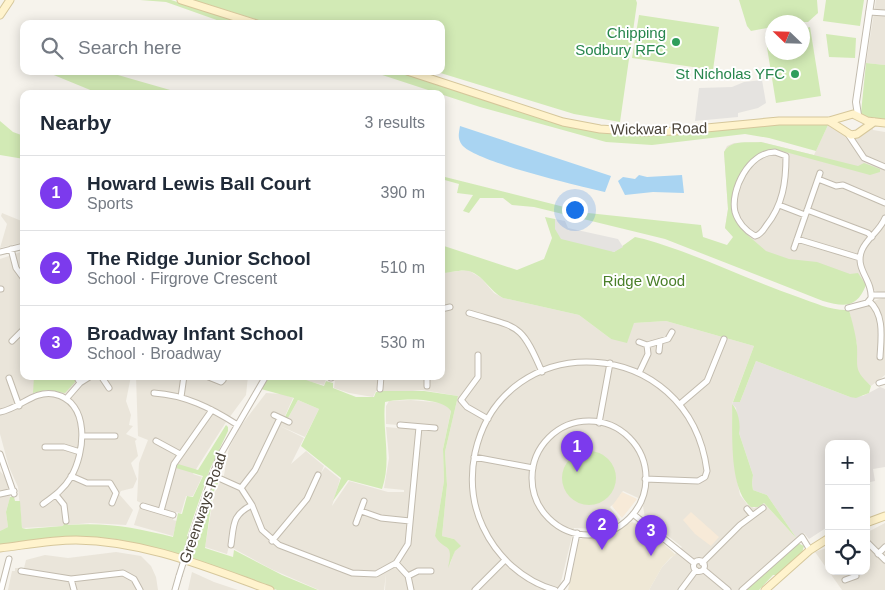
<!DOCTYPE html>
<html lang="en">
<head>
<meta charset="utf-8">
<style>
  :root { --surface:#fff; --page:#f6f6f7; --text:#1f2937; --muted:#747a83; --line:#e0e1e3; --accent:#7c3aed }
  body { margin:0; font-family:Arial,sans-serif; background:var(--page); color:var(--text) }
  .controls { position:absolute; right:15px; bottom:15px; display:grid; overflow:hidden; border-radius:10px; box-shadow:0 2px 12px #0003 }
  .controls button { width:45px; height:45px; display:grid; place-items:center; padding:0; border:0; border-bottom:1px solid var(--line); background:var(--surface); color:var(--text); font:25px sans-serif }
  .compass { position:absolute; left:765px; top:15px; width:45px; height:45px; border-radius:50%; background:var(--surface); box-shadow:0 2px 12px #0003; rotate:293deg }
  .you { position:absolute; left:574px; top:209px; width:18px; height:18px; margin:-12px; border:4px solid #fff; border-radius:50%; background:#1a73e8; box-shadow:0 0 0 8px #1a73e833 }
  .badge { display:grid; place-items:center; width:32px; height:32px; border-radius:50%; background:var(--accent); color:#fff; font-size:16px; font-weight:700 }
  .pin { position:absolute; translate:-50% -41px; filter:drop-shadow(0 1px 2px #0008) }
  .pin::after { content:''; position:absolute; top:26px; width:18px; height:15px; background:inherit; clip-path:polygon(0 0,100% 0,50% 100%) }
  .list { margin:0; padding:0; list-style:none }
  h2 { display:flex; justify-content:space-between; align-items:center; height:65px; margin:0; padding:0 20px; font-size:21px }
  h2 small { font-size:16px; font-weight:400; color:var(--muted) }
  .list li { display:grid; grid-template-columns:32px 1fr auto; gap:15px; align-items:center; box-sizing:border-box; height:75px; padding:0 20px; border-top:1px solid var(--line) }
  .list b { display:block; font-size:19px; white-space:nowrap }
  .list p { margin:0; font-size:16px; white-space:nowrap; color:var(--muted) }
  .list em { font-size:16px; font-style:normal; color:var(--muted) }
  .icon { flex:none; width:28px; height:28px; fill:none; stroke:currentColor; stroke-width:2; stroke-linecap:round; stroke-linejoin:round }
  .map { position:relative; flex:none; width:885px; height:590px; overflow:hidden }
  .search { position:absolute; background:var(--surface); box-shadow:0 2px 12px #0003; left:20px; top:20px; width:425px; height:55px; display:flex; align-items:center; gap:12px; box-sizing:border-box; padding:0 18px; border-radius:10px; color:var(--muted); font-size:19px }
  .panel { position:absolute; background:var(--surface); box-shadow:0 2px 12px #0003; left:20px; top:90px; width:425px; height:290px; border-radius:10px }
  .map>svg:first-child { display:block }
</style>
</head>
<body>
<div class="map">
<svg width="885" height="590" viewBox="0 0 885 590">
  <rect width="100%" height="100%" fill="#f6f3ec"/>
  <!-- residential -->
  <path fill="#eae5da" d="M876,0H885V65L866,63Z
    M828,125L848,138L861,135L873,127V130L885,132V293H879L866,285L749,253L725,228L728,209L724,152L727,146L734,143L761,142L814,155Z
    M2,213L24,222V242L0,248L7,224L1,216Z
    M24,251V376H34V393L52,391L74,376H131L126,401L131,415L129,425L133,426L126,434L137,439L135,441L138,456L131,463L137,479L133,488L121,491L119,494L133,510L126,525L90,523L68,525L64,523L63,526L22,528L18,487L9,467L0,434V259Z
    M468,270L481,278L494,293L503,298L579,315L611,339L634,323L666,321L754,346L732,404L735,470L740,495L747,504L754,508L764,503L797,539L738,590H649L662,567L682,547L645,518L643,506L645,501L623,491L620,495L622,497L610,507L620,520L599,529L574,528L559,590H385L386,574L384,590H319L271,569L229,546L227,554L205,547L214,494L224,475L229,448L240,427L266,393L283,394L293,398L285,416L288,418L298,400L319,409L305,437L280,426L304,438L291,464L306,451L324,466L321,473L325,467L340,479L332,506L349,481L388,492H404V490L384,488L389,458L386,427L397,428L398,425L386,424V406L389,401L411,400L443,403L451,410L443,449L444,481L435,536L448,546L451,552L450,564L455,550L454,539L442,536L447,485L445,452L458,396L422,390L403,392L376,391L373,397L349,393L334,388L335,381L326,379L324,385L299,379V376H441V273Z
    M885,297V375L871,386L860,376L855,364L857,345L849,310Z
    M136,376H248L246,395L226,422L193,474L202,477L193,496H186L181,513L175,512L173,520L177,521L173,536L134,525L141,503L137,501L139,463L148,440L138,436Z
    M0,471L7,479L10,497L6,512L8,527L0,531Z
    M885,523V590H842L815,552L829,547V571H866V533Z
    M116,552L141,556L151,566L156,577L158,590H8L12,571H15V568H24L26,560L45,555L68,558Z
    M192,572L214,582L238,590H188Z"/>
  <!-- commercial -->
  <path fill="#f7ead8" d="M622,492L637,499L622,518L612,506Z
    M691,512L719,537L711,546L695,534L683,520Z"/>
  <!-- industrial -->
  <path fill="#e6e2dd" d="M756,361L850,397L863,396L880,387L885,389V467L873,469L875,481L866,483V444H829V526L809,539L804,533L797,539L767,495L753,490L752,483L753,475L739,433L736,408L732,404L733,402H740Z"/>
  <!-- education -->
  <path fill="#efe8d6" d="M632,522L647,529L676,555L671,557L662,567L649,590H568L579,539L609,534Z"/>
  <!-- green -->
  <path fill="#d2eab5" d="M140,0H171L246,24H228L166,2Z
    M194,0H636L637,3L620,122L574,114L434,71H441V24H270Z
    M739,0H817L818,13L808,22H772V27L751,31L747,26Z
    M826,0H864L860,26L823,21Z
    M639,15L719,27L713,70L632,58Z
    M810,27L821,96L776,103L765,35L772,33V52H802L803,29Z
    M826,34L856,38L855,58L829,57Z
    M866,63L885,65V119L866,117L861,113Z
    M44,71H104L184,94H100Z
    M370,71H396L563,125L600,133L644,135L786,124L828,125L816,151L769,138L745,134L652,145L606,142L480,107Z
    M0,121L13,132L24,136V159L0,155Z
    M761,142L858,166L864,163L880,169V172L870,175L778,150C744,154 745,166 734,196L733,201L744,232L766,251L789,259L817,262L850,274L858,273L866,285C857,308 845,307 823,301L665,239L534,207L512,205L503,198H480L469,213L463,211L473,195L457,193L459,184L441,179V176L588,213L701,225L703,237L727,245L733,237L725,228L728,209L724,152C731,139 748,143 761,142Z
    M545,217L555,219V224L614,252L635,237L644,239C697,254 746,279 798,297C815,303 832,311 849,310C852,321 856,335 857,346C858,368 853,369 871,386L869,393L856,398L850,397L756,361L740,402H733L754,346L666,321L634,323L627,343L611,339L579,315L503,298C490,291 483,275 469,271C462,269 449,273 441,273V245L517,270L544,259L552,238Z
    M34,376H74L76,381L65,393L47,390L33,393Z
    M269,376H294L324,386L326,381L333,383V388L356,397H374L376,392L383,391H424L458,396L445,452L447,485L442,536L454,539L461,546L455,551L448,568C454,540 445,553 435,536L444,481L443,449L451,411C442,397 401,398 385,402C382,432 392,460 382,489L348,480L333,501L341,478L301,446L319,409L298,400L288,418L285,417L294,398L261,389Z
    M732,404C738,410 741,425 739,433L753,475L752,483L753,490L767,495L797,539L764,503L758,507H751C728,489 733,431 732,404Z
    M226,425L228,427V431L210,469L187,536L195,539L194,535L212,482L217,480L219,481L213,493L205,548L233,557L234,550L282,575L318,590H277L171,552L116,539L70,537L0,546V531L8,527L6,512L10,497H14L15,501H20L22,528L26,529L63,526L64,523H68V525C107,522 137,528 173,537L178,513L182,514L187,496L193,497L203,476L176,468L178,464L198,470Z
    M562 478a27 27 0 1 1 54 0a27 27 0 1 1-54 0Z
    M798,543L804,546L802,553L777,575H773L759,590H744Z"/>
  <!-- parking -->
  <path fill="#e5e3e0" d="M762,80L766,103L758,108L738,113V117L695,121L699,88L732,87L744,82Z
    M555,219L565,221L568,228L618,239L623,247L614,252L561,239L555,229Z"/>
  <!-- water -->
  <path fill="#a9d4f2" d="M460,126L611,176L605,192C579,186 476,162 462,145C457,138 459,133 460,126Z
    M639,175L647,177L682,175L684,193L653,192L625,195L618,181L623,177L635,179Z"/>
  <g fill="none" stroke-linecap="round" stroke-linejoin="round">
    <!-- minor casing -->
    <g stroke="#c2bbae" stroke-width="7">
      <path id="minor" d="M869,12L885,13
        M848,134L864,158L885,167
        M775,152L786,156C786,182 783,205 766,226C763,231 760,235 755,236C746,231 738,222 735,212C730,190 749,152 775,152Z
        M818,179L836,186L843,185L885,203
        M779,205L805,215
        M807,210L868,233L872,237
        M24,235V236
        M797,239L860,258
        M794,248L820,173
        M11,249L16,268L24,279
        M0,252L24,246
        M0,289H1
        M872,295H885
        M869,301C885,315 881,338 880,357
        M848,308L867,303L871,298C873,280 854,269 862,250C867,238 880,231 885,218
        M441,309L450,307
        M469,313C518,328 521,322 542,372
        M12,341L24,329
        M639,342L647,345
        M659,351L660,342
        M478,355V377L461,400L467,407L488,419
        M639,373L648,354L647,345L668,339L672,332
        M76,376L80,383
        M101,376L109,388
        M206,376L221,382L223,380
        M9,378L19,406
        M331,378V376
        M879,383L885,381
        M427,386V376
        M380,389L381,376
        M154,393C185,395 211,408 236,424
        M181,397L184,376
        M66,399L80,383L91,376
        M680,404L707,381L724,339
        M0,412C19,409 34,390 54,394C91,402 85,453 71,477C64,489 54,496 43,504
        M274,415L289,422
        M532 478a57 57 0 1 1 114 0a57 57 0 1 1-114 0Z
        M599,423L610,363
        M400,425L435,428
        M83,436H115
        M156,441L180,454
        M45,447H64L80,452
        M0,454L14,494
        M474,457L533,468
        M212,475L241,488L252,505L262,530L279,545L352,573L376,574L396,563L408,544L419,427
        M71,476L87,483H110L116,493L112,503
        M241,488L255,470L280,418
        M0,494L14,491
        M56,495L64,505L66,521
        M143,506L173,515
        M747,509L752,515
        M161,511L174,464L212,410
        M361,511L381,518L410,521
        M633,514L694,563
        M356,523L364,501
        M192,535L219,457L266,376
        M272,541L307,499L318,475
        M866,541L885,560
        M231,545C234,524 232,515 252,505
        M878,554L885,547
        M693.5 566a5.5 5.5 0 1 1 11 0a5.5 5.5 0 1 1-11 0Z
        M396,563L408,576L411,590
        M702,563L740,525L763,508
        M704,570L728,590
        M21,571L71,579L123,573L134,579L140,590
        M408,576L418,571H431
        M71,579L74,590
        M845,580L856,576
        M1,590L9,559
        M175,590L179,576
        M475,590L505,560
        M555,590C523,581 497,557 483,527C472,504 470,478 475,453C503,325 689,333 707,471L705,477L698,481L645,479
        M560,590L567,581L577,533
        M681,590L696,570
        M742,590L802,537L810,550"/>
    </g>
    <!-- tertiary casing -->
    <g stroke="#c2bbae" stroke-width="8">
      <path id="tertiary" d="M858,115L856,102L871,0"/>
    </g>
    <!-- secondary casing -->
    <g stroke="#d6c79b" stroke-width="9">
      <path id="secondary" d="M181,0L257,24
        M0,15L10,0
        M407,71L563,122L600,129L644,132L675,131L779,121H829L853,114L867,121L885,123
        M829,121L851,135L857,134L874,122
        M866,523L885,516
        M0,548C25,545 50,540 76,540C145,541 206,567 270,590
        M765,590L810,550L829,538"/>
    </g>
    <!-- minor -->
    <use href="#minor" stroke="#fff" stroke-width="5"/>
    <!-- tertiary -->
    <use href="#tertiary" stroke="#fff" stroke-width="6"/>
    <!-- secondary -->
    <use href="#secondary" stroke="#fff3cd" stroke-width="7"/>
    <!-- minor-bridge casing -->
    <g stroke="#c2bbae" stroke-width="7" stroke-linecap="butt">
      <path id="minor-bridge" d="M179,576L192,535"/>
    </g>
    <!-- minor-bridge -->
    <use href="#minor-bridge" stroke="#fff" stroke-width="5"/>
  </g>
  <!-- markers -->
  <g fill="#2e9e5b" stroke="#fff" stroke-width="2">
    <circle cx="676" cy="42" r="5"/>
    <circle cx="795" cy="74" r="5"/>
  </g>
  <g text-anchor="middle" stroke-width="4" stroke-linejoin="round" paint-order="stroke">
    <!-- leisure labels -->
    <g font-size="15" fill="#27864d" stroke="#fff" text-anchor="end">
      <text x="666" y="38">Chipping<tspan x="666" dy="17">Sodbury RFC</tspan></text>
      <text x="785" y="79">St Nicholas YFC</text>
    </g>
    <!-- street labels -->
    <g font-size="15" fill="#4b4439" stroke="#fff">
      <text transform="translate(659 129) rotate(-1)" y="5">Wickwar Road</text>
      <text transform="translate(203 508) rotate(-71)" y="5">Greenways Road</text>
    </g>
    <!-- park labels -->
    <g font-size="15" fill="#4a7f2a" stroke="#fff">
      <text x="644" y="286">Ridge Wood</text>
    </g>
  </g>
</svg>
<div class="controls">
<button>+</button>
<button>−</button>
<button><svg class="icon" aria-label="locate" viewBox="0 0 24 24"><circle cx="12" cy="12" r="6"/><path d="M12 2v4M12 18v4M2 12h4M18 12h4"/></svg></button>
</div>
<svg class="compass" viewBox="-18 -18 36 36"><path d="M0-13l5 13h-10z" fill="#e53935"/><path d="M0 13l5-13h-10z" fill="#747a83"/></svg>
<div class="you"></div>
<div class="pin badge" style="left:577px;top:472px">1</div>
<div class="pin badge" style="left:602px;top:550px">2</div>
<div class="pin badge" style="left:651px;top:556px">3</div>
<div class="search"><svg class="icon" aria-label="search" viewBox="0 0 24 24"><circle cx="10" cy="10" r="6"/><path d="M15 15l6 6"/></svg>Search here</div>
<section class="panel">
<h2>Nearby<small>3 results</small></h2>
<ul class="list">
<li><span class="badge">1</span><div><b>Howard Lewis Ball Court</b><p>Sports</p></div><em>390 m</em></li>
<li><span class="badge">2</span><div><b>The Ridge Junior School</b><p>School · Firgrove Crescent</p></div><em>510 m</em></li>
<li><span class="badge">3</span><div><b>Broadway Infant School</b><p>School · Broadway</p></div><em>530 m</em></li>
</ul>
</section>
</div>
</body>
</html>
